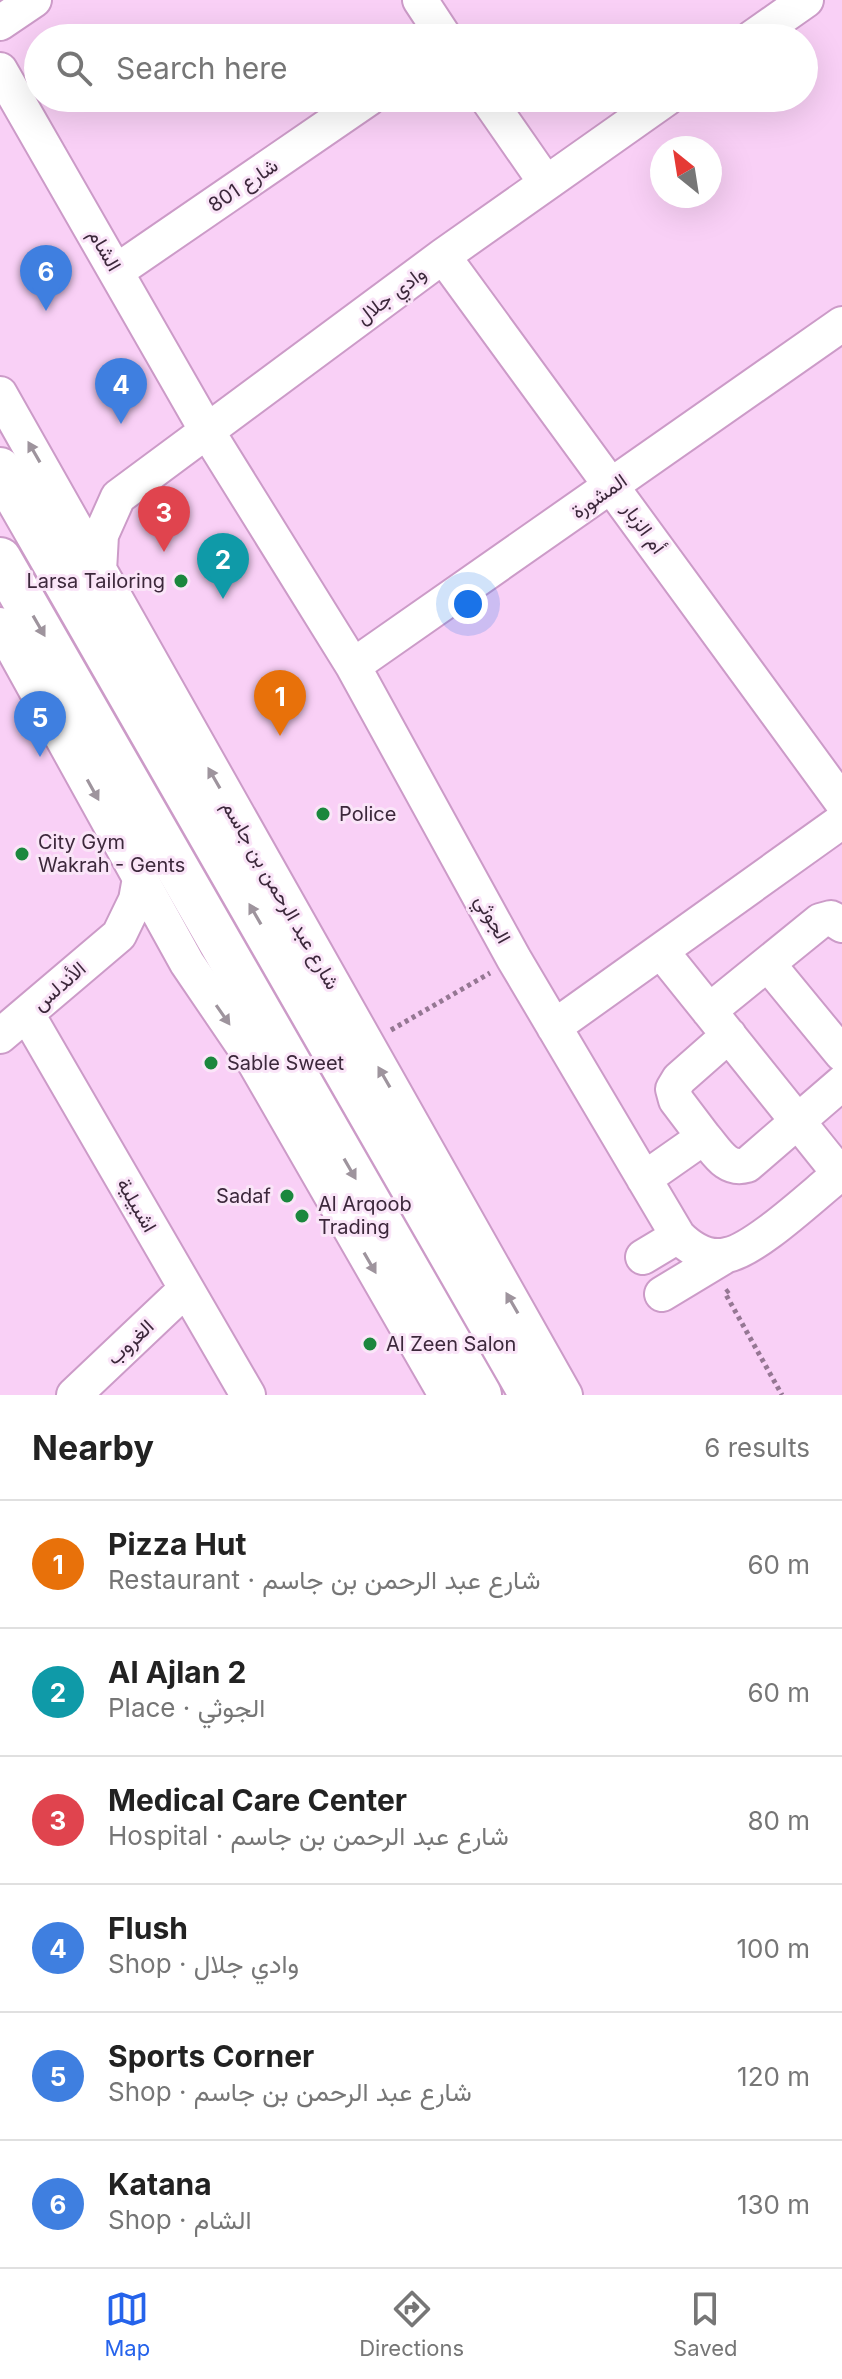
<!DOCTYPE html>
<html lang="en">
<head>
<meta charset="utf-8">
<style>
  :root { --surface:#fff; --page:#f2f2f2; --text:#222; --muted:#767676; --line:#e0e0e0; --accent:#2563eb }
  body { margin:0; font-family:Inter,Vazirmatn,sans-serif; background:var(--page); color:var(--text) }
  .compass { position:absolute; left:650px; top:136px; width:72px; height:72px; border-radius:50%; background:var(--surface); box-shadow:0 8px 32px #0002; rotate:330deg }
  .you { position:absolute; left:468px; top:604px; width:28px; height:28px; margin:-20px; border:6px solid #fff; border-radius:50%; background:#1a73e8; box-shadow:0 0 0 12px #1a73e833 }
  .badge { display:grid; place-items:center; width:52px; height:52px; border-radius:50%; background:var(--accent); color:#fff; font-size:26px; font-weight:700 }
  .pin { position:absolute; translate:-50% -66px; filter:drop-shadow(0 2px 4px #0008) }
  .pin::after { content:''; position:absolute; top:42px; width:28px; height:24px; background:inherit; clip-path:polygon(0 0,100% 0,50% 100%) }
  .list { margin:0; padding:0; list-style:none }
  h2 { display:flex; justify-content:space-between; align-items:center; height:104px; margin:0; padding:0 32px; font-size:34px }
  h2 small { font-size:26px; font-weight:400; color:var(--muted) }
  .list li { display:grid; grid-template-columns:52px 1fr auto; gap:24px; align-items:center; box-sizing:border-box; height:128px; padding:0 32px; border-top:2px solid var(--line) }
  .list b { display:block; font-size:30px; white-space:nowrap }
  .list p { margin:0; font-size:26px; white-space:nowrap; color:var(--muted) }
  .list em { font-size:26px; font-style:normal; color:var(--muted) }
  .icon { flex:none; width:44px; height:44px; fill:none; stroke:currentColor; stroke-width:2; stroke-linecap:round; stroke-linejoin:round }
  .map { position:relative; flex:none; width:842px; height:1395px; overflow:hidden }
  .search { position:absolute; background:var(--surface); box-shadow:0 8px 32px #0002; left:24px; right:24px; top:24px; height:88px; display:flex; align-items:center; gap:20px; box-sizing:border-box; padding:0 28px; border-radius:44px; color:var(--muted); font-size:30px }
  .sheet { height:872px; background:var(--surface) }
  nav { display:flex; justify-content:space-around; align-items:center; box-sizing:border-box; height:112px; border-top:2px solid var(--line); background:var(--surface); font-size:22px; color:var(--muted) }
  nav a { display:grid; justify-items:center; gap:4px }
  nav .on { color:var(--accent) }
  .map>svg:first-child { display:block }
</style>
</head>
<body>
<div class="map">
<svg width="842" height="1395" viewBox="0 0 842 1395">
  <rect width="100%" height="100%" fill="#f9d0f6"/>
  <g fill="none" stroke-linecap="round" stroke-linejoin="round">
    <!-- minor casing -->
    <g stroke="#cc9bc8" stroke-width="38">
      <path id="minor" d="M420,0L445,38
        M0,23L34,0
        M752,38L806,0
        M0,70L207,431L353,666L514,959L678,1236C691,1249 707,1260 727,1255C757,1249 815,1193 842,1172
        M487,98L546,183
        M443,256L842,802
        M117,271L369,98
        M0,394L565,1395
        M99,571L101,535L118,497L443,256L667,98
        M0,625L187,963L255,1063L446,1395
        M353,666L842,324
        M661,951L840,1174
        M768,964L842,1054
        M709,1011L820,921L831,918L842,925
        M27,1014L248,1395
        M554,1027L842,821
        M0,1036L119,935L136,900L142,867
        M704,1137C717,1152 726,1171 747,1165L842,1083
        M644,1179L704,1137L676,1100L673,1089L679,1079L729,1035
        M643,1257L678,1236
        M662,1294L725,1256
        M74,1395L186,1289"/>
    </g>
    <!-- major casing -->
    <g stroke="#cc9bc8" stroke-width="46">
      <path id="major" d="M0,469L531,1395
        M0,559L480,1395"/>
    </g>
    <!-- path -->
    <path stroke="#957793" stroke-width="5" stroke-dasharray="4 4" stroke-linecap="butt" d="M391,1030L490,973
      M729,1290L725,1293L782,1395"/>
    <!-- minor -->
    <use href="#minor" stroke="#fff" stroke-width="34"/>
    <!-- major -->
    <use href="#major" stroke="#fff" stroke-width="42"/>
  </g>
  <!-- one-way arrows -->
  <defs><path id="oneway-solid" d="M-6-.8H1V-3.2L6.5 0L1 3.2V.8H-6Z" transform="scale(2)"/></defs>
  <g fill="#9e949d">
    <use href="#oneway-solid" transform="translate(34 452) rotate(-120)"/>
    <use href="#oneway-solid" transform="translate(39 626) rotate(60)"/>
    <use href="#oneway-solid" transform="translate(214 778) rotate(-120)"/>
    <use href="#oneway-solid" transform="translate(93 790) rotate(61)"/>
    <use href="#oneway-solid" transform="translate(255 914) rotate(-120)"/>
    <use href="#oneway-solid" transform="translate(223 1015) rotate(55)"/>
    <use href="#oneway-solid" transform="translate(384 1077) rotate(-120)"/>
    <use href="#oneway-solid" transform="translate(350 1169) rotate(60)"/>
    <use href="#oneway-solid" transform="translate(370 1263) rotate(60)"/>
    <use href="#oneway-solid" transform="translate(512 1303) rotate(-120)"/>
  </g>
  <!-- markers -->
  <g fill="#1b873d" stroke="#fae5f8" stroke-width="3">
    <circle cx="181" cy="581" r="8"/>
    <circle cx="323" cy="814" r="8"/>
    <circle cx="22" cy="854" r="8"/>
    <circle cx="211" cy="1063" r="8"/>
    <circle cx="287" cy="1196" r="8"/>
    <circle cx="302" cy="1216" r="8"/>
    <circle cx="370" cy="1344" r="8"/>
  </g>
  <g text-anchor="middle" stroke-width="6" stroke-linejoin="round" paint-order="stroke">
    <!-- street labels -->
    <g font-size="20" fill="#3c283b" stroke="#fae5f8">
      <text transform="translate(243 185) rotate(-34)" y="7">شارع 801</text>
      <text transform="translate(105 250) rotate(60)" y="7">الشام</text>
      <text transform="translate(391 295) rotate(-37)" y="7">وادي جلال</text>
      <text transform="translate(599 496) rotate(-35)" y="7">المشورة</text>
      <text transform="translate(644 528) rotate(54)" y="7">أم الزبار</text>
      <text transform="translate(281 895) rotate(60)" y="7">شارع عبد الرحمن بن جاسم</text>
      <text transform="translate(493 919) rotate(61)" y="7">الجوثي</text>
      <text transform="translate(59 986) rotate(-41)" y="7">الأندلس</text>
      <text transform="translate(137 1205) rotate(60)" y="7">اشبيلية</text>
      <text transform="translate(130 1342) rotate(-43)" y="7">الغروب</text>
    </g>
    <!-- poi labels -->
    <g font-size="20" fill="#3c283b" stroke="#fae5f8" text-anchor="start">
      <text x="165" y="588" text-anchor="end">Larsa Tailoring</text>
      <text x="339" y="821">Police</text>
      <text x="38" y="849">City Gym<tspan x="38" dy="23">Wakrah - Gents</tspan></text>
      <text x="227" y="1070">Sable Sweet</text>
      <text x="271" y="1203" text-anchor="end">Sadaf</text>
      <text x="318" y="1211">Al Arqoob<tspan x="318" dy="23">Trading</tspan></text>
      <text x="386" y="1351">Al Zeen Salon</text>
    </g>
  </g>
</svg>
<svg class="compass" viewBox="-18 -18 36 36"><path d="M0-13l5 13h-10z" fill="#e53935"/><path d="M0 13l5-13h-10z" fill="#767676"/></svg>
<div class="you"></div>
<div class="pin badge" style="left:280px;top:736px;background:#e8710a">1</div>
<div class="pin badge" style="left:223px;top:599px;background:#0f9aa8">2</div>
<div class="pin badge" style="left:164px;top:552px;background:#e0444e">3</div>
<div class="pin badge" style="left:121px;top:424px;background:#3f7fe0">4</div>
<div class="pin badge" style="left:40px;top:757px;background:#3f7fe0">5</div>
<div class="pin badge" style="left:46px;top:311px;background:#3f7fe0">6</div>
<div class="search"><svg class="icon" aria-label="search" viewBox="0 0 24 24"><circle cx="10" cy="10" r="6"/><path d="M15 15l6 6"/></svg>Search here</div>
</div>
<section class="sheet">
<h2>Nearby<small>6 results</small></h2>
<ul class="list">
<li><span class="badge" style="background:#e8710a">1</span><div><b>Pizza Hut</b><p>Restaurant · شارع عبد الرحمن بن جاسم</p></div><em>60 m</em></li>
<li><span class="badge" style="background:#0f9aa8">2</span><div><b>Al Ajlan 2</b><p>Place · الجوثي</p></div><em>60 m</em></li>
<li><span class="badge" style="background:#e0444e">3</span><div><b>Medical Care Center</b><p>Hospital · شارع عبد الرحمن بن جاسم</p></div><em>80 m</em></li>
<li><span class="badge" style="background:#3f7fe0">4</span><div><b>Flush</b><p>Shop · وادي جلال</p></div><em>100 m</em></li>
<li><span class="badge" style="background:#3f7fe0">5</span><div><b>Sports Corner</b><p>Shop · شارع عبد الرحمن بن جاسم</p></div><em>120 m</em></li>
<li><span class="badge" style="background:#3f7fe0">6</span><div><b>Katana</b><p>Shop · الشام</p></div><em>130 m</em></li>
</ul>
</section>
<nav>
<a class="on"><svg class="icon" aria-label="map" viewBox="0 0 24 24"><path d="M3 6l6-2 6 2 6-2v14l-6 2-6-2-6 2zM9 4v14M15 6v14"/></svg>Map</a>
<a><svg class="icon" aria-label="directions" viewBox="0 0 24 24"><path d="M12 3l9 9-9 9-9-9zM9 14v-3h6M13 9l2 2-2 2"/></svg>Directions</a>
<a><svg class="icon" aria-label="saved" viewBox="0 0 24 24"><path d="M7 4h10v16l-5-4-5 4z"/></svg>Saved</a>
</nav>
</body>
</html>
